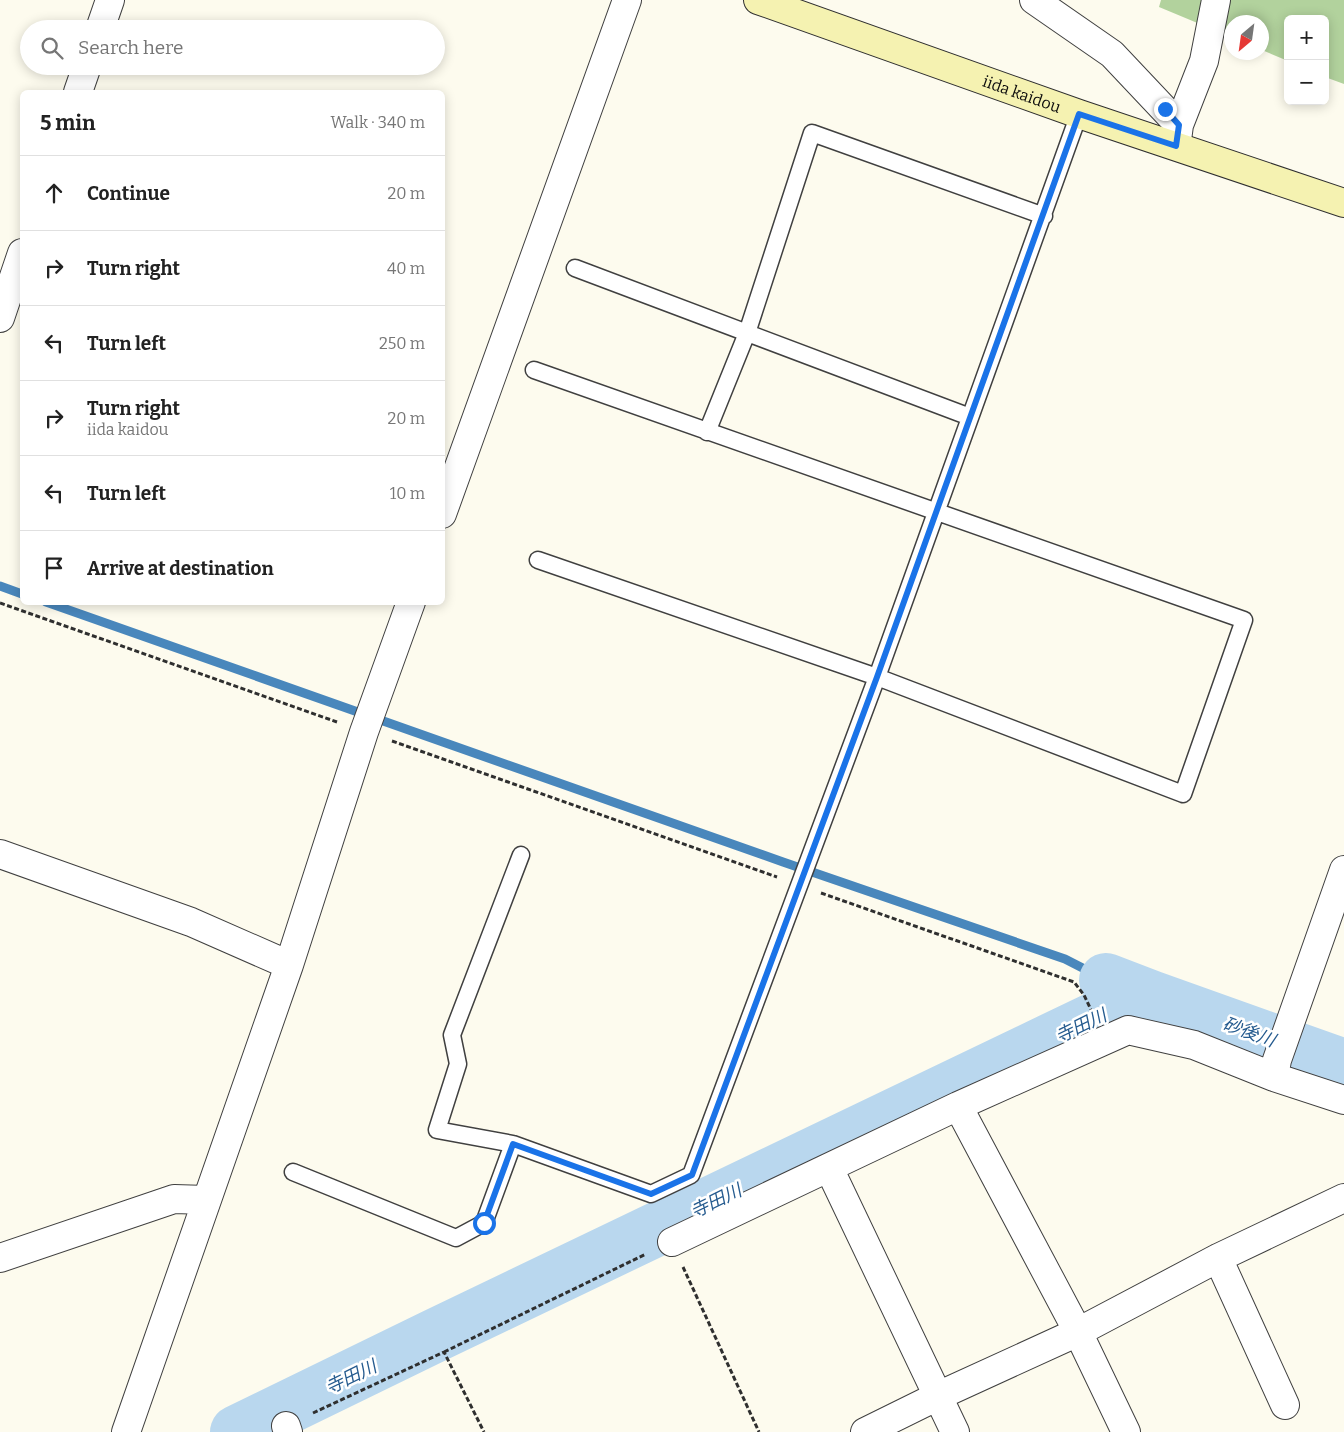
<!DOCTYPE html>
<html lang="en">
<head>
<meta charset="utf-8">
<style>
  :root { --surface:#fff; --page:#f2f2f2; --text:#222; --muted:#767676; --line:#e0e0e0 }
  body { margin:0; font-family:Bitter,"Noto Sans JP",serif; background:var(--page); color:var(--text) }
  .controls { position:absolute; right:15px; top:15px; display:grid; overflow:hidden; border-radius:8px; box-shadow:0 2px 12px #0003 }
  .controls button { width:45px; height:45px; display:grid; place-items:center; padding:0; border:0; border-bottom:1px solid var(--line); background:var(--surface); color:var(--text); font:25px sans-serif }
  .compass { position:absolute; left:1224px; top:15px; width:45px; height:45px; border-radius:50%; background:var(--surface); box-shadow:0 2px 12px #0003; rotate:209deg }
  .stop { position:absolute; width:15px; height:15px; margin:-11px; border:4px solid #1a73e8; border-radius:50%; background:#fff }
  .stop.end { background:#1a73e8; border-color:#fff; box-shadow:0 1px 5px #0008 }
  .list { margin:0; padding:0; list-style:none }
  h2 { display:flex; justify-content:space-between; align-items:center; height:65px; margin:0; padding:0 20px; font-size:21px }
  h2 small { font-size:16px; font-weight:400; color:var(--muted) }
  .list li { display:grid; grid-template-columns:32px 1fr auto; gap:15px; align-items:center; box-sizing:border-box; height:75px; padding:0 20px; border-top:1px solid var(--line) }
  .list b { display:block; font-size:19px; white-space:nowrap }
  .list p { margin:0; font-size:16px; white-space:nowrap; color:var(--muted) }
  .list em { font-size:16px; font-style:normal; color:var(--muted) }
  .icon { flex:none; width:28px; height:28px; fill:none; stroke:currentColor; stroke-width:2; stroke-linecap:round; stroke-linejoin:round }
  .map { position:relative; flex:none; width:1344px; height:1432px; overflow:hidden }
  .search { position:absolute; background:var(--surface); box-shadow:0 2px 12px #0003; left:20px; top:20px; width:425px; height:55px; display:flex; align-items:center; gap:12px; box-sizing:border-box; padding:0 18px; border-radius:28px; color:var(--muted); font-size:19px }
  .panel { position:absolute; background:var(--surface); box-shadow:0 2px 12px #0003; left:20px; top:90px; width:425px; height:515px; border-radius:8px }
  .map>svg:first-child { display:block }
</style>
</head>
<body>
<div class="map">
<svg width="1344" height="1432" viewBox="0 0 1344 1432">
  <rect width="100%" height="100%" fill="#fdfbee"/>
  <!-- forest -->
  <path fill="#b2d29d" d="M1161,0H1344V84L1325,77V19H1288V61L1262,50V22H1232L1231,37L1159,7Z"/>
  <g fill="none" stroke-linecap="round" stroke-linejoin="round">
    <!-- stream -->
    <path stroke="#4987bc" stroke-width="9" d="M0,586L22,594
      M46,602L783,862L1065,959L1106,980"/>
    <!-- river -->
    <path stroke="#b9d7ee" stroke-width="54" d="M1153,998L1344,1066
      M237,1432L434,1336L1122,1006L1153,998L1106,980"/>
    <!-- service casing -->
    <g stroke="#404040" stroke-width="19">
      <path id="service" d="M575,268L970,417
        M534,370L1244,620L1183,794L877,677L538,560
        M707,432L747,333L812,133L1044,216
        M513,1144L437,1130L458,1064L452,1035L521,855
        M293,1172L456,1238L484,1223L513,1144L651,1194L691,1175L877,677L1079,114"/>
    </g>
    <!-- minor casing -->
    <g stroke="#404040" stroke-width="30">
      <path id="minor" d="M1034,0L1112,54L1179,125
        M100,29L110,0
        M78,92L87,66
        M1177,140L1179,125L1204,61L1216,0
        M0,318L22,253
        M442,514L627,0
        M0,854L191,922L289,965
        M1344,870L1277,1060L1274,1077L1344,1100
        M958,1106L1078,1332L1126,1432
        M829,1168L955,1432
        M672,1242L958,1106L1128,1030L1194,1045L1274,1077
        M0,1258L174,1199L207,1200
        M1218,1258L1285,1405
        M286,1426L288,1432
        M126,1432L289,965L364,732L411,602
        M865,1432L938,1396L1078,1332L1218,1258L1344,1198"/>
    </g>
    <!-- secondary casing -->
    <g stroke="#2f2f2f" stroke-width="30">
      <g id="secondary">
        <path id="s1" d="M758,0L1079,114L1344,203"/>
      </g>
    </g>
    <!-- path -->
    <path stroke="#2f2f2f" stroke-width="3" stroke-dasharray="5 2.5" stroke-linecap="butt" d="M0,603L337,722
      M392,741L777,877
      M821,893L1074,982L1084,995L1093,1014
      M683,1267L759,1432
      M444,1352L646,1254
      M313,1413L444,1352L484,1432"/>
    <!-- service -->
    <use href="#service" stroke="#fff" stroke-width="16"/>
    <!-- minor -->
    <use href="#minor" stroke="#fff" stroke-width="28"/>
    <!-- secondary -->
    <use href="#secondary" stroke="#f5f2b1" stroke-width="28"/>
  </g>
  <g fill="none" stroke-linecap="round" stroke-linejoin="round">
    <!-- route -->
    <path stroke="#1a73e8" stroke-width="6" d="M484,1223L513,1144L651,1194L692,1175L877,677L1079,114L1176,146L1179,125L1165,109"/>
  </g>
  <g text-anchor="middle" stroke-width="5" stroke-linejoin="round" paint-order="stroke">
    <!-- street labels -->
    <g font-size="16" fill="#0d0d0d" stroke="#fff">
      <text dy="6" stroke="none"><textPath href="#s1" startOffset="280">iida kaidou</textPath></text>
    </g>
    <!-- water labels -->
    <g font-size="18" font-style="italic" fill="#255b8f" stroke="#fff">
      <text transform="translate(1081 1026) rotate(-26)" y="6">寺田川</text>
      <text transform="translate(1249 1032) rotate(20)" y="6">砂後川</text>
      <text transform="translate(716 1201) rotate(-26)" y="6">寺田川</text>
      <text transform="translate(351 1377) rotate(-26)" y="6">寺田川</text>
    </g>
  </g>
</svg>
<div class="controls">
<button>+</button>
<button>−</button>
</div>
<svg class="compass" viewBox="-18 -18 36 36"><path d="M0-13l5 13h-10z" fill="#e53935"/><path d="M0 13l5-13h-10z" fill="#767676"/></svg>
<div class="stop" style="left:484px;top:1223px"></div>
<div class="stop end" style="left:1165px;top:109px"></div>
<div class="search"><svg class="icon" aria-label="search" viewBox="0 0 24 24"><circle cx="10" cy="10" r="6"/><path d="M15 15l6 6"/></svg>Search here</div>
<section class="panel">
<h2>5 min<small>Walk · 340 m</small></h2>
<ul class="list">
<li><svg class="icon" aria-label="ahead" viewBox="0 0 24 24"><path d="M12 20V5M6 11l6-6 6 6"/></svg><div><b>Continue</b></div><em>20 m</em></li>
<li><svg class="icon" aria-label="right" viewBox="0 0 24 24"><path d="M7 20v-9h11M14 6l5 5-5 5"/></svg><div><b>Turn right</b></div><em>40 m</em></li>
<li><svg class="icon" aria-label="left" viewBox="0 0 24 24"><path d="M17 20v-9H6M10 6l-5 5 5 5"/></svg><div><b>Turn left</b></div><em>250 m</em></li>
<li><svg class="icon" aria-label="right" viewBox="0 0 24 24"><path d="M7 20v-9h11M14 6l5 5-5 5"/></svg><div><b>Turn right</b><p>iida kaidou</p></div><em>20 m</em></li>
<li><svg class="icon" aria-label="left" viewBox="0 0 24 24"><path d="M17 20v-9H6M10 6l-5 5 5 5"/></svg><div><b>Turn left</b></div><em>10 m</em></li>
<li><svg class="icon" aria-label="arrive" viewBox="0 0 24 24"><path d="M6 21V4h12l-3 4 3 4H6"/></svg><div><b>Arrive at destination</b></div></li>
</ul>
</section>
</div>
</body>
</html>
